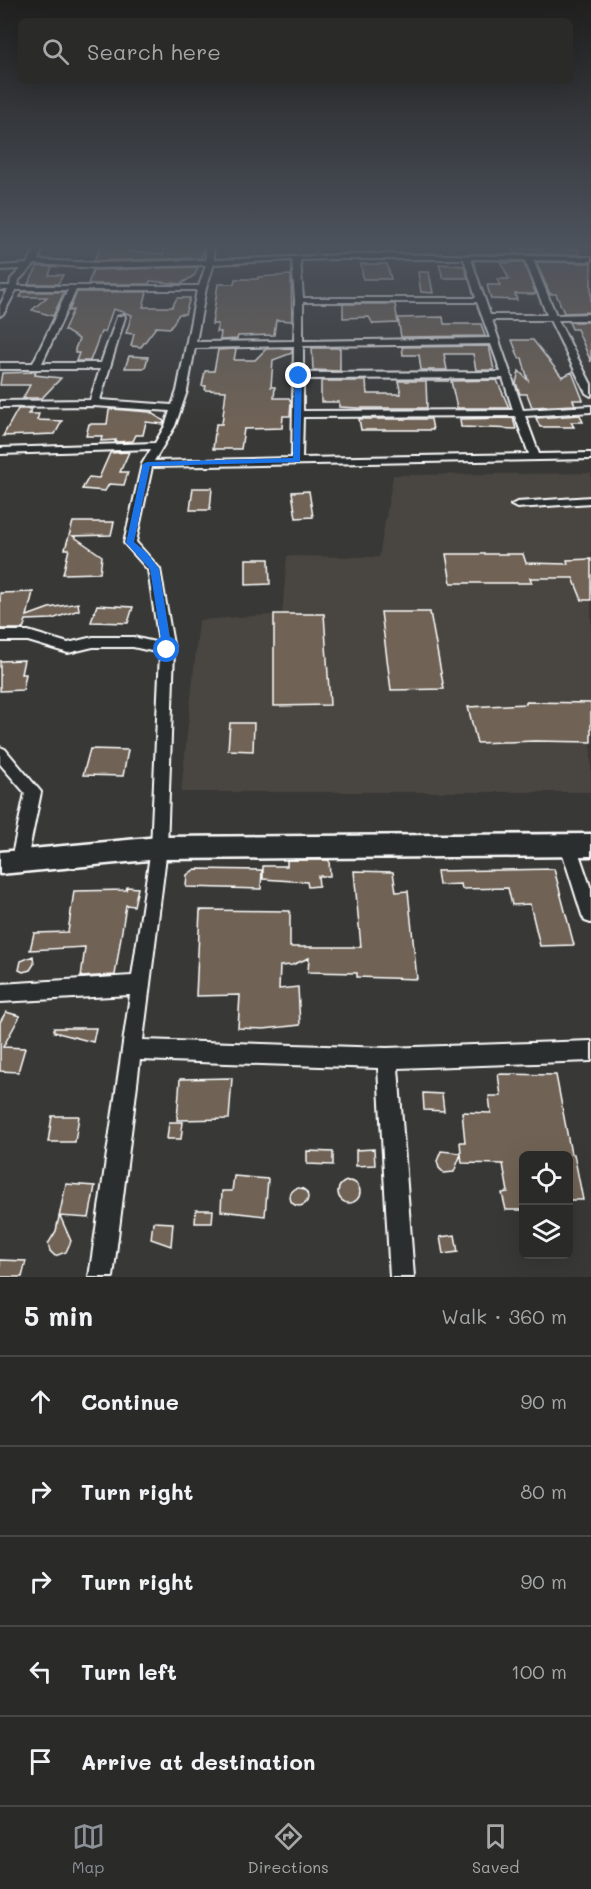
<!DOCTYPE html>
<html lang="en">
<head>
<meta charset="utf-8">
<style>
  :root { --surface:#2a2a28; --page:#363634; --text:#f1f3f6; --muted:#a5a7a8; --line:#464645; --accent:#8c9099 }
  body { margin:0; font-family:Mali,sans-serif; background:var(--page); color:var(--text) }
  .controls { position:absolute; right:18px; bottom:18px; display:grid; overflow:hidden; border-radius:9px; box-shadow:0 6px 24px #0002 }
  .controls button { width:54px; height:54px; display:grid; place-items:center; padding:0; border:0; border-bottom:2px solid var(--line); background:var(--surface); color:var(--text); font:30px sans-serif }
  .stop { position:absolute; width:18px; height:18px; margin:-14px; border:4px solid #1a73e8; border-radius:50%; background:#fff }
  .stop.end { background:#1a73e8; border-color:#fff; box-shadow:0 2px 6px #0008 }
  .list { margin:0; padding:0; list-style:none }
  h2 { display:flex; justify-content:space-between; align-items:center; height:78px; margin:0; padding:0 24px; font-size:26px }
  h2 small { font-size:20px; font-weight:400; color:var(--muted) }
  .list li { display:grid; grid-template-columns:39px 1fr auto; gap:18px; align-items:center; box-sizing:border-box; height:90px; padding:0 24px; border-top:2px solid var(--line) }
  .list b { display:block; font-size:22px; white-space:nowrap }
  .list em { font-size:20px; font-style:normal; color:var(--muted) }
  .icon { flex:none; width:33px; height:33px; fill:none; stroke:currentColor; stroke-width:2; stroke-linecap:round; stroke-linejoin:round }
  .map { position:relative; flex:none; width:591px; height:1277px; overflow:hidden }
  .search { position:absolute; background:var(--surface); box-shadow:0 6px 24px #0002; left:18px; right:18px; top:18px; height:66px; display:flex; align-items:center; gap:15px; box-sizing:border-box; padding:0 21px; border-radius:9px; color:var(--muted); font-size:22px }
  .sheet { height:528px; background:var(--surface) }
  nav { display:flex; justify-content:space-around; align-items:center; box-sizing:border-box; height:84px; border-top:2px solid var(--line); background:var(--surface); font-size:16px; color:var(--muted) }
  nav a { display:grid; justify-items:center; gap:3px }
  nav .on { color:var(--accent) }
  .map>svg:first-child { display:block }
</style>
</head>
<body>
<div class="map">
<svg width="591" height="1277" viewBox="0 0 591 1277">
  <rect width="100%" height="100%" fill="#383836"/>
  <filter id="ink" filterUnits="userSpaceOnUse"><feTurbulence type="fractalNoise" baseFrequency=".0167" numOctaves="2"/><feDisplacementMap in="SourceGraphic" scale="12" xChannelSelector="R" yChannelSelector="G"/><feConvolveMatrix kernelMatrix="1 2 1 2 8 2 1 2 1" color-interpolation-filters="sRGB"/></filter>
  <g filter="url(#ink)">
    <!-- built -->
    <path fill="#494540" d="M591,473V792H181L199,620L282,614L287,556L379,557L393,475Z"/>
    <!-- building -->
    <path fill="#706356" stroke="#fff" stroke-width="1.5" d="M108,246H132L128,251L163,254L165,246H203V251L201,258L94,261L100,247Z
      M543,248L578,249L580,255L515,254L512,249Z
      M520,262H523L536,294H515L517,300L491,299L487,285H500L497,279H509L501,263Z
      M536,262L591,263V312L564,313L556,294H550Z
      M361,264H387L391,279H363Z
      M439,264L464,266L468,278H443Z
      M38,266L52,267L49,275H63L58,284H28Z
      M198,267L195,275L181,284L150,281L149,284H88L93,270Z
      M418,272H429L433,293L421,292Z
      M291,275L292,321L276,320L274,335L238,336L237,339L220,340L221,332H216L218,324H212L218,284H234L235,279H258V277Z
      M23,292H64L53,316L32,310L47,297H20Z
      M77,292H147L143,307H172L177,298H190L185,314H179L170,328L156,327L141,347L131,346L134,334L126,333L132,315L113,309L105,332H101L90,361H76L79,353H75V349L79,339L64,330L73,310L69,311Z
      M343,304H395L398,323L373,324L369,317L343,318Z
      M443,317L444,324H481L485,336L401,337L398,318Z
      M569,322H591V362L577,329H572Z
      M512,340H533L562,377L572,372L583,400H573L575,405L532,407L527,394H520L516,383L519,371L528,380L522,358H519Z
      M489,346L494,370H476L473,354H444L447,370H421L419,355H403L402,347Z
      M292,348V353L273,360L271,387H275L274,398H289L291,402L290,416H283L282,428L244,429L241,449H213L216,424H222L226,391L205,390L206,386H202L205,371H214L218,350L236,349L234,360H255L266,349Z
      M312,348H340V371L313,370Z
      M129,356L148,357L145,368H125Z
      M36,372L35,375L61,378L42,398H23L30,385H0L2,373Z
      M497,380L509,408H457L451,381Z
      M321,381H366L367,394H401L398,381H449H426L427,408H358L339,407V402H321Z
      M18,409H32L28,414H39L37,420L62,421L55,434L3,436Z
      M112,409L150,412L164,421L163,424L146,422L143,435H136L133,441L115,442L116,440L101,441L102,436H86L89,424H107L109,410Z
      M580,415L583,422H571L574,427H540L536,418Z
      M513,418L516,429L461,427L460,419Z
      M359,419H431L433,430H361Z
      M129,452L120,472H128L124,485L109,484L105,491L82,489L89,477L99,478L110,453Z
      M193,488H212L210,510H190Z
      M309,491L313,517L296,518L292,492Z
      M73,522H114L111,535L73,536L102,556L100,573L63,574L69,549H65Z
      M446,554H523L526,563L568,564L567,560L591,559V600H582L573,578H530L532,583H451Z
      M246,559H269L270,584L246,585Z
      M33,592L27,616L49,608L78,603L79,610L52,619L26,620L23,629H0V593Z
      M97,605L133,607L128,623L91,622Z
      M381,612H430L444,689L391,690Z
      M274,614H324L330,705L274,706Z
      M24,660L21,674H26L23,690L0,691V661Z
      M526,702L591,703V742L535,741L477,743L468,707L526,704Z
      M230,723H254L253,751L228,750Z
      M90,749L128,750L123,776L83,775Z
      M287,860H329L330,876H318L319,886L308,887L307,882L263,879V866H287Z
      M195,869L262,870L261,889L186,887L187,875Z
      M554,869L574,945L540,946L530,904L512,905L508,888L462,889L461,884L439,885L437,871Z
      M354,871L393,872L396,892L408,891L417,979L357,977V973L308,972L309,958L292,965L280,966L279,989L298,987L300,1025L264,1029L238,1028L240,995L196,996L200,910L290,911V947H361Z
      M127,887L138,888L134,906L126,905L115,975L81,977L85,947L30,950L34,933L68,932L74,891L126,890Z
      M33,956L34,964L30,970L23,972L19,970L21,961Z
      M6,1012L20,1016L3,1047L25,1048L18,1072L0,1071V1022Z
      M54,1028H96L93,1042L54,1032Z
      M498,1074L556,1075L571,1154H574L583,1200H568V1155H524V1210H506L502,1193L508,1192L503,1164L462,1163L461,1154L454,1172L444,1173L439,1168L437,1161L441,1151L461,1153L460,1142H465L462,1112L491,1113L489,1096H501Z
      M232,1078L229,1119L177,1120L180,1079Z
      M423,1093L442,1094L444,1111L424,1110Z
      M52,1116H79L75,1142H48Z
      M169,1122H183L181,1139H167Z
      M374,1149L375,1165L356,1166V1150Z
      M307,1151L333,1152V1165L307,1164Z
      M234,1176L268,1179L265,1216L221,1211L222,1191H232Z
      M338 1192a11 11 0 1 1 22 0a11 11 0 1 1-22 0Z
      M66,1184L95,1186L89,1218L60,1216L71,1241L66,1252L55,1256L50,1251L48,1244L56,1231Z
      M290 1197a9 9 0 1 1 18 0a9 9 0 1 1-18 0Z
      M196,1210H213L212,1223H195Z
      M153,1222L173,1223L171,1246L151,1239Z
      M455,1235L458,1252L443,1254L440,1237Z
      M0,1260L26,1261L22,1277H0Z"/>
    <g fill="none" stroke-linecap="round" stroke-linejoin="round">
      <!-- minor casing -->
      <g stroke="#fff" stroke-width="4">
        <path id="minor" d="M37,246H44L38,260L98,263L206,260L205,246H213L214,260L370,254L591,257V261L533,260L556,315L591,314V320H558L591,384V396L586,393L550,320H492L523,410L591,406V412L525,416L539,454L591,453V459L152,467L136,542L160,569L174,650L167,848L143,1040L387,1048L591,1041V1061L398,1068L414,1277H390L378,1068L140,1060L113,1277H89L130,995L0,1002V984L132,976L151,848L160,653L133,647H93L68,653L28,641H0V631H28L68,643L93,637H133L159,643L148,570L124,543L142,464L151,449L0,454V448L155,443L165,426L170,411L94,406L0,407V401L90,400L100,369H0V363H33L68,290H16L4,313L0,316V305L8,290H0V286H10L11,279L21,269L0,270V266L27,264ZM333,259H464L476,298H303L300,260ZM471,259L525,260L547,315H490ZM292,260L295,300L294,341L196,342L206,288L214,264ZM35,264L98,268L206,265L199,286H18L19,280ZM76,290H197L177,391L172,405L100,400L125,317L124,315L117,317L101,363H42ZM303,302H477L490,338L303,341ZM491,344L501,372L303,373V346ZM294,346L292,458L154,461L175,426L187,391L195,348ZM503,378L513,410L303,411V379ZM515,416L529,454L302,458L303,417Z
          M591,497V503L517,508L511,505L517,502Z
          M0,747L5,749L41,792L27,860L25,865L19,867L13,865L11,860L25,793L0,764Z
          M568,838L574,840L576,845L591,889V923L585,921L582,915L560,845L562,840Z"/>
      </g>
      <!-- highway casing -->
      <g stroke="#fff" stroke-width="5">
        <path id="highway" d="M591,834V856L159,859L0,874V852L159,837Z"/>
      </g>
      <!-- path -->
      <path stroke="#fff" stroke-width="1.5" stroke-dasharray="4 3" stroke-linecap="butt" d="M150,250L156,246"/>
      <!-- minor -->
      <use href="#minor" fill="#2a2d2e" fill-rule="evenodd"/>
      <!-- highway -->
      <use href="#highway" fill="#2a2d2e" fill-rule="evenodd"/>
    </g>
  </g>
  <!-- sky -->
  <linearGradient id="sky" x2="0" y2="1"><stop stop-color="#1f1f1e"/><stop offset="0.58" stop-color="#4d535d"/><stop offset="1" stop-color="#4d535d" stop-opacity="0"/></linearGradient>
  <rect width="591" height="425" fill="url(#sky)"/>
  <!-- route -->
  <path fill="#1a73e8" d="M299,374L302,376L300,462L150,466L134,542L147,553L159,569L172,650L170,652H163L150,569L126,543L143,464L147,462L293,458L295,376Z"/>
</svg>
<div class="controls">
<button><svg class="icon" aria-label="locate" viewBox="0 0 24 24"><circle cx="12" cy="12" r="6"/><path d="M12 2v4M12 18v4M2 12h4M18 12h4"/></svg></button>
<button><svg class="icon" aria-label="layers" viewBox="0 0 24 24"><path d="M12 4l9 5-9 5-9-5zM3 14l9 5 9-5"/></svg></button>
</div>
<div class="stop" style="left:167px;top:650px"></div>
<div class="stop end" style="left:299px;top:376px"></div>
<div class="search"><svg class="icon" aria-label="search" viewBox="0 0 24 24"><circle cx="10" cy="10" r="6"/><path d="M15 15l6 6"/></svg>Search here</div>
</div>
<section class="sheet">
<h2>5 min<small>Walk · 360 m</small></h2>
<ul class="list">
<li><svg class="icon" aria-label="ahead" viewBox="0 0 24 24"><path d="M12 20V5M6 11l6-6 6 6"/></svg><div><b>Continue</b></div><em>90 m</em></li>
<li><svg class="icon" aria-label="right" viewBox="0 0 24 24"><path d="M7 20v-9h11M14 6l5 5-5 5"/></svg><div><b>Turn right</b></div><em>80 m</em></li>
<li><svg class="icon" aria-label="right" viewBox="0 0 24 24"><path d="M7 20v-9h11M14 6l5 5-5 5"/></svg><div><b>Turn right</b></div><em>90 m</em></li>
<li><svg class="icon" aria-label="left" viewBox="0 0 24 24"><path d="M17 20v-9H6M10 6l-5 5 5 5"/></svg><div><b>Turn left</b></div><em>100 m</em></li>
<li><svg class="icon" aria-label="arrive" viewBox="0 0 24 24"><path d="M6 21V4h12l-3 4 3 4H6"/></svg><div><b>Arrive at destination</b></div></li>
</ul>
</section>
<nav>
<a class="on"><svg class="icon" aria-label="map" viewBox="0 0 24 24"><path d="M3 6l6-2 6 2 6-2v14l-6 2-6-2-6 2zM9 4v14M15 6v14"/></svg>Map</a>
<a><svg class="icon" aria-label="directions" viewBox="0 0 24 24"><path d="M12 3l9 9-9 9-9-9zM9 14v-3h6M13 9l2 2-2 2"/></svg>Directions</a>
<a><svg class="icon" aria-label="saved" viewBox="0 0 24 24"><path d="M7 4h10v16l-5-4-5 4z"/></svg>Saved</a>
</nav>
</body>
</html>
